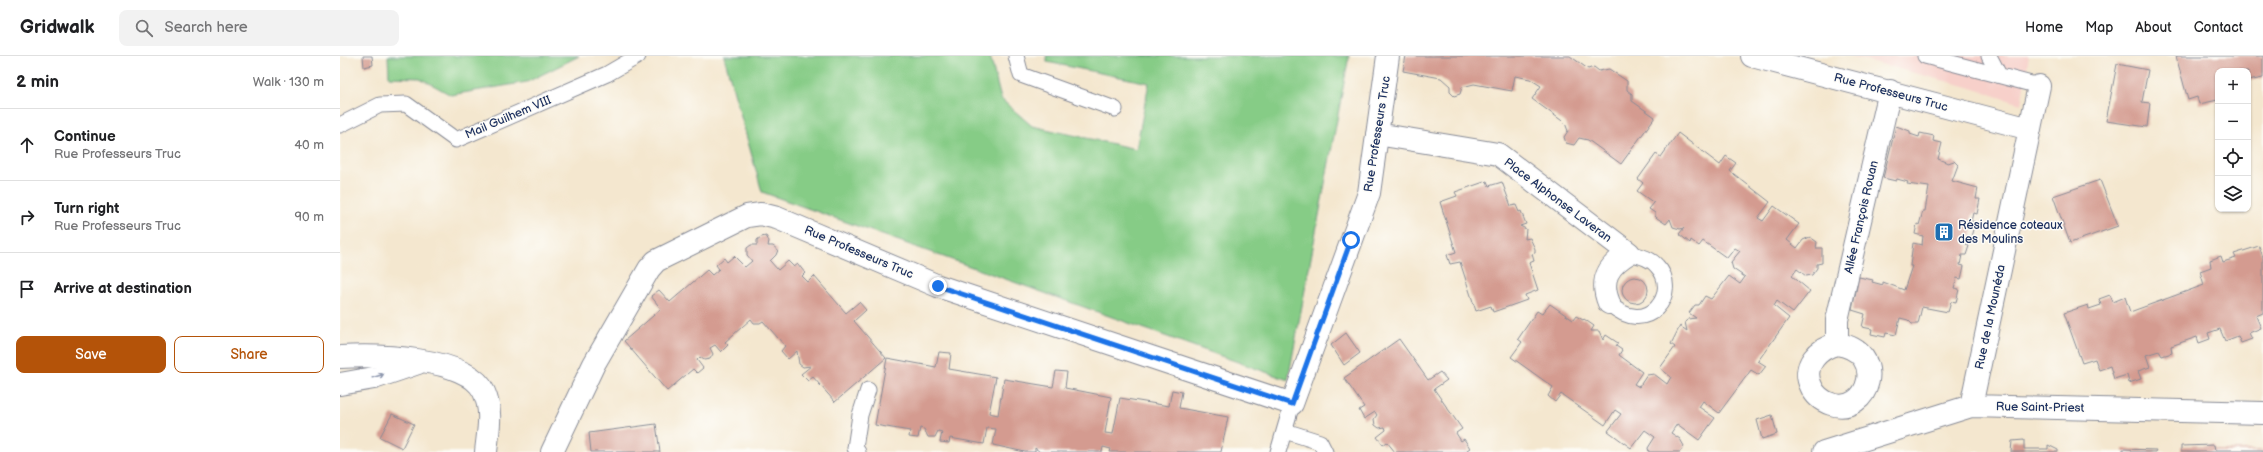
<!DOCTYPE html>
<html lang="en">
<head>
<meta charset="utf-8">
<style>
  :root { --surface:#fff; --page:#f2f2f2; --text:#202124; --muted:#757577; --line:#e0e0e0; --accent:#b45309 }
  body { margin:0; font-family:"Balsamiq Sans",sans-serif; background:var(--page); color:var(--text) }
  .controls { position:absolute; right:12px; top:12px; display:grid; overflow:hidden; border-radius:8px; box-shadow:0 1px 3px #0004 }
  .controls button { width:36px; height:36px; display:grid; place-items:center; padding:0; border:0; border-bottom:1px solid var(--line); background:var(--surface); color:var(--text); font:20px sans-serif }
  .stop { position:absolute; width:12px; height:12px; margin:-9px; border:3px solid #1a73e8; border-radius:50%; background:#fff }
  .stop.end { background:#1a73e8; border-color:#fff; box-shadow:0 1px 4px #0008 }
  .list { margin:0; padding:0; list-style:none }
  h2 { display:flex; justify-content:space-between; align-items:center; height:52px; margin:0; padding:0 16px; font-size:17px }
  h2 small { font-size:13px; font-weight:400; color:var(--muted) }
  .list li { display:grid; grid-template-columns:26px 1fr auto; gap:12px; align-items:center; box-sizing:border-box; height:72px; padding:0 16px; border-top:1px solid var(--line) }
  .list b { display:block; font-size:15px; white-space:nowrap }
  .list p { margin:0; font-size:13px; white-space:nowrap; color:var(--muted) }
  .list em { font-size:13px; font-style:normal; color:var(--muted) }
  .actions { display:flex; gap:8px; padding:12px 16px }
  .actions a { flex:1; padding:9px 0; border:1px solid var(--accent); border-radius:8px; text-align:center; font-size:14px; color:var(--accent) }
  .actions .main { background:var(--accent); color:#fff }
  .icon { flex:none; width:22px; height:22px; fill:none; stroke:currentColor; stroke-width:2; stroke-linecap:round; stroke-linejoin:round }
  .map { position:relative; flex:none; width:1923px; height:396px; overflow:hidden }
  header { display:flex; align-items:center; gap:24px; box-sizing:border-box; height:56px; padding:0 20px; background:var(--surface); border-bottom:1px solid var(--line) }
  header strong { font-size:19px }
  nav { display:flex; gap:22px; margin-inline-start:auto; font-size:14px }
  .search { width:280px; height:36px; background:var(--page); display:flex; align-items:center; gap:10px; box-sizing:border-box; padding:0 14px; border-radius:8px; color:var(--muted); font-size:15px }
  main { display:flex }
  aside { flex:1; background:var(--surface) }
  .map>svg:first-child { display:block }
</style>
</head>
<body>
<header>
<strong>Gridwalk</strong>
<div class="search"><svg class="icon" aria-label="search" viewBox="0 0 24 24"><circle cx="10" cy="10" r="6"/><path d="M15 15l6 6"/></svg>Search here</div>
<nav><a>Home</a><a>Map</a><a>About</a><a>Contact</a></nav>
</header>
<main>
<aside>
<h2>2 min<small>Walk · 130 m</small></h2>
<ul class="list">
<li><svg class="icon" aria-label="ahead" viewBox="0 0 24 24"><path d="M12 20V5M6 11l6-6 6 6"/></svg><div><b>Continue</b><p>Rue Professeurs Truc</p></div><em>40 m</em></li>
<li><svg class="icon" aria-label="right" viewBox="0 0 24 24"><path d="M7 20v-9h11M14 6l5 5-5 5"/></svg><div><b>Turn right</b><p>Rue Professeurs Truc</p></div><em>90 m</em></li>
<li><svg class="icon" aria-label="arrive" viewBox="0 0 24 24"><path d="M6 21V4h12l-3 4 3 4H6"/></svg><div><b>Arrive at destination</b></div></li>
</ul>
<div class="actions"><a class="main">Save</a><a>Share</a></div>
</aside>
<div class="map">
<svg width="1923" height="396" viewBox="0 0 1923 396">
  <rect width="100%" height="100%" fill="#fdfcf7"/>
  <filter id="ink" filterUnits="userSpaceOnUse"><feTurbulence type="fractalNoise" baseFrequency=".025" numOctaves="2"/><feDisplacementMap in="SourceGraphic" scale="8" xChannelSelector="R" yChannelSelector="G"/><feConvolveMatrix kernelMatrix="1 2 1 2 8 2 1 2 1" color-interpolation-filters="sRGB"/></filter>
  <filter id="wash" filterUnits="userSpaceOnUse"><feTurbulence type="fractalNoise" baseFrequency=".012" numOctaves="4" result="noise"/><feDisplacementMap in="SourceGraphic" scale="16" xChannelSelector="R" yChannelSelector="G"/><feGaussianBlur stdDeviation="0.9" result="paint"/><feColorMatrix in="noise" values="0 0 0 0 0 0 0 0 0 0 0 0 0 0 0 0 0 1.4 0 .05"/><feComposite in="paint" operator="in"/></filter>
  <g filter="url(#wash)">
    <rect width="100%" height="100%" fill="#f4e7cf"/>
    <!-- built -->
    <path fill="#f7d0ca" d="M1510,0H1689L1681,48L1628,31Z"/>
    <!-- green -->
    <path fill="#86cc86" stroke="#507e72" d="M48,0H239L187,26L111,39L80,22L49,21Z
      M384,0H650L661,43L692,70L796,93L809,27L707,6L706,0H1009L948,324L422,136Z"/>
    <g id="blocks">
      <!-- building -->
      <path fill="#d49b90" d="M23,0H32L33,9L24,11Z
        M1066,0H1230L1248,13L1254,11L1259,15L1269,13L1287,25V34L1292,38V45L1315,61L1281,108L1248,84L1239,82L1234,89L1226,87L1224,81L1228,75L1225,67L1192,43L1201,30L1190,23L1175,20L1172,35L1134,28L1122,31L1120,38L1114,40L1110,36V30L1101,22L1063,15Z
        M1836,0H1923V22L1908,25V15H1878V44L1859,48L1857,41L1848,44Z
        M1777,8L1808,14L1802,46L1810,47L1807,71L1766,65Z
        M1556,70L1570,75V78L1579,81L1580,77L1594,80L1593,85L1602,87L1598,103L1608,107L1614,105L1618,109L1612,125L1638,132L1636,143H1640L1637,158L1633,157L1631,165L1635,166L1631,181L1627,180L1626,188L1629,190L1626,199H1622L1620,209L1624,210L1621,223L1617,222L1614,232L1619,233L1616,247L1611,246L1608,256L1582,251L1578,268H1572L1568,264L1560,262L1556,279L1546,277L1545,281L1531,278L1532,273L1522,271L1525,258L1512,254L1519,221L1533,224L1532,226L1543,229V226L1564,234L1572,210H1570L1573,187L1582,189L1583,180L1575,178L1577,168L1579,169L1583,155H1585L1589,131L1567,128L1568,126L1557,123L1556,125L1543,122Z
        M1338,77L1380,109L1386,100L1396,107L1390,115L1430,146L1418,162L1423,165L1434,150L1459,168L1447,184L1457,192L1463,184L1470,181L1477,186L1476,192H1482V207L1477,208V212L1472,219L1466,220L1457,213L1452,220L1470,235L1453,257L1437,245L1434,250L1449,262L1418,305L1426,310L1419,319L1411,314L1379,357L1363,345L1359,351L1375,362L1359,384L1337,368L1331,377L1340,383L1344,390L1340,396H1309L1308,392L1315,381L1305,374L1291,392L1268,375L1281,358L1275,354L1265,369L1221,338L1215,346L1208,340L1213,331L1171,301L1182,286L1178,283L1197,255L1202,258L1210,248L1233,264L1236,260L1243,264L1244,263L1254,270L1251,275H1259L1263,284L1266,279L1278,287L1276,290L1282,294L1279,299L1302,316L1294,328L1299,331L1307,319L1314,318L1327,328L1331,321L1320,312L1335,291L1331,288L1340,270L1347,275L1345,266L1348,263L1356,262L1349,257L1355,249H1359L1365,240L1371,243L1389,220L1400,228L1405,221L1393,213L1391,206L1400,195L1395,192L1387,202L1363,185L1359,190L1351,184L1350,187L1339,178L1344,172L1340,173L1333,171L1330,163L1326,168L1317,162L1315,160V157L1309,153L1314,147L1297,135L1303,127L1298,123L1316,98L1321,101Z
        M1760,124L1778,170L1730,187L1713,140Z
        M1147,125L1149,130L1162,126L1171,150L1176,149L1179,156L1181,155L1186,168L1180,170L1186,173L1185,183L1190,182L1195,193V197L1192,198L1194,205L1189,207L1198,234L1185,239L1187,244L1153,256L1151,250L1136,255L1120,206L1110,208L1107,199L1116,196L1100,146L1117,140L1115,136Z
        M426,180L429,185L428,190H433L438,194L436,199L430,205L438,214L448,205L454,211L458,208L465,217L462,220L468,226L474,220L506,257L519,246L526,254L514,265L546,302L495,346L473,321L468,325L461,318L471,310L463,311L459,308L457,295L448,303L441,295L445,290L423,265L420,267H414L411,263L385,286L388,289L381,296L375,289L370,292L373,298L370,303L364,304L360,301L357,304L363,312L357,317L353,313L327,335L284,285L321,253L311,240L319,234L330,246L367,214L372,219L379,213L376,209L384,202L387,206L394,200L405,211L412,205L407,199V192L411,189H417V184L421,181Z
        M1919,190L1923,201V257L1916,260L1921,272L1909,277L1912,283L1901,287L1898,280L1885,285L1880,273L1868,277L1870,283L1859,287L1857,281L1831,290L1832,297L1822,300L1819,295L1806,299L1810,311L1798,315L1801,323L1789,327L1787,319L1774,323L1770,310L1759,314L1755,303L1742,307L1724,257L1748,249L1749,253L1761,249L1759,243L1770,239L1773,246L1785,241L1790,256L1864,229L1860,215L1871,211L1870,204L1881,200L1883,206L1896,202L1894,198Z
        M1282 234a13 13 0 1 1 26 0a13 13 0 1 1-26 0Z
        M1006,277L1020,297L1004,309L991,289Z
        M1059,283L1088,324L1100,316L1107,324L1094,333L1122,373L1116,377L1121,385L1124,383L1130,392L1127,394L1128,396H1055L1047,386L1043,389L1037,381L1046,374L1045,371L1039,372L1035,369L1034,363L1037,359L1035,356L1024,363L1019,354L1024,351L1004,322Z
        M599,296L611,297L609,313L656,321L649,357L658,359L664,323L713,331L716,315L727,316L725,332L771,341L765,377L773,378L780,342L829,350L832,334L842,336L839,352L888,361L881,396H770L771,393L763,391L762,396H700L695,392V396H685L653,389L656,373L647,372L644,388L610,382L609,387L600,386L602,376L598,375L595,381H588L584,373L580,372L578,382L569,381L570,375L535,369L547,302L596,311Z
        M52,358L74,368L62,392L40,381Z
        M1432,359L1437,378L1422,383L1417,364Z
        M316,368L320,396H251L249,377Z
        M1684,384V393H1708V389L1718,394V396H1671L1672,385Z
        M1874,389L1875,394H1923V396H1841V390Z
        M1783,393L1816,394L1815,396H1783Z"/>
    </g>
  </g>
  <g filter="url(#ink)">
    <use href="#blocks" fill-opacity="0" stroke="#888b96" stroke-width="1"/>
    <g fill="none" stroke-linecap="round" stroke-linejoin="round">
      <!-- service casing -->
      <g stroke="#888b96" stroke-width="17">
        <path id="service" d="M676,0L681,19L775,53
          M1585,0L1699,30
          M1649,0L1659,19
          M0,69L40,49L66,48L116,84L267,18L298,0
          M1269,247C1307,284 1342,236 1317,210C1310,202 1300,200 1289,197
          M945,375L980,386L985,396
          M518,396L515,392L520,359L528,334
          M938,396L952,348"/>
      </g>
      <!-- minor casing -->
      <g stroke="#888b96" stroke-width="24">
        <path id="minor" d="M1412,0L1690,73
          M1037,78L1158,98L1289,197C1269,209 1259,223 1269,247
          M1497,288C1549,295 1529,361 1491,348C1482,345 1475,340 1471,330C1461,309 1479,292 1497,288V264L1550,35
          M0,301C33,299 128,300 144,336C153,356 148,375 146,396
          M0,328L34,322L78,307
          M1631,350L1699,30
          M212,396L254,308L309,213L316,205L407,160L421,158L437,162L598,230L952,348L1029,137L1048,0
          M1484,396L1631,350L1923,357"/>
      </g>
      <!-- service -->
      <use href="#service" stroke="#fff" stroke-width="15"/>
      <!-- minor -->
      <use href="#minor" stroke="#fff" stroke-width="22"/>
    </g>
    <!-- one-way arrows -->
    <defs><path id="oneway-shaft" d="M-6 0H5M1.5-3L5.5 0L1.5 3" fill="none" stroke-width="1.6" stroke-linecap="round" stroke-linejoin="round"/></defs>
    <use stroke="#8d97ae" href="#oneway-shaft" transform="translate(38 320) rotate(-17)"/>
  </g>
  <g fill="none" stroke-linecap="round" stroke-linejoin="round" filter="url(#ink)">
    <!-- route -->
    <path stroke="#1a73e8" stroke-width="5" d="M598,230L952,348L1011,184"/>
  </g>
  <!-- icons -->
  <defs>
    <g id="building-square" transform="scale(1)"><rect x="-9" y="-9" width="18" height="18" rx="4" fill="#1f6fb2" stroke="#fdfcf7"/><path d="M-4-6H4V6H1V3H-1V6H-4ZM-2.5-4.3h1.7v1.8h-1.7ZM.8-4.3h1.7v1.8H.8ZM-2.5-1h1.7V.8h-1.7ZM.8-1h1.7V.8H.8Z" fill="#fff"/></g>
  </defs>
  <g fill-rule="evenodd">
    <use href="#building-square" x="1604" y="176"/>
  </g>
  <g text-anchor="middle" stroke-width="3" stroke-linejoin="round" paint-order="stroke">
    <!-- street labels -->
    <g font-size="12" fill="#1b2f5e" stroke="#fdfcf7">
      <text transform="translate(1551 36) rotate(15)" y="4">Rue Professeurs Truc</text>
      <text transform="translate(168 61) rotate(-23)" y="4">Mail Guilhem VIII</text>
      <text transform="translate(1037 78) rotate(-81)" y="4">Rue Professeurs Truc</text>
      <text transform="translate(1218 144) rotate(37)" y="4">Place Alphonse Laveran</text>
      <text transform="translate(1521 161) rotate(-77)" y="4">Allée François Rouan</text>
      <text transform="translate(519 196) rotate(23)" y="4">Rue Professeurs Truc</text>
      <text transform="translate(1650 261) rotate(-78)" y="4">Rue de la Mounéda</text>
      <text transform="translate(1700 351) rotate(1)" y="4">Rue Saint-Priest</text>
    </g>
    <!-- poi labels -->
    <g font-size="12" fill="#1b2f5e" stroke="#fdfcf7" text-anchor="start">
      <text x="1618" y="173">Résidence coteaux<tspan x="1618" dy="14">des Moulins</tspan></text>
    </g>
  </g>
</svg>
<div class="controls">
<button>+</button>
<button>−</button>
<button><svg class="icon" aria-label="locate" viewBox="0 0 24 24"><circle cx="12" cy="12" r="6"/><path d="M12 2v4M12 18v4M2 12h4M18 12h4"/></svg></button>
<button><svg class="icon" aria-label="layers" viewBox="0 0 24 24"><path d="M12 4l9 5-9 5-9-5zM3 14l9 5 9-5"/></svg></button>
</div>
<div class="stop" style="left:1011px;top:184px"></div>
<div class="stop end" style="left:598px;top:230px"></div>
</div>
</main>
</body>
</html>
